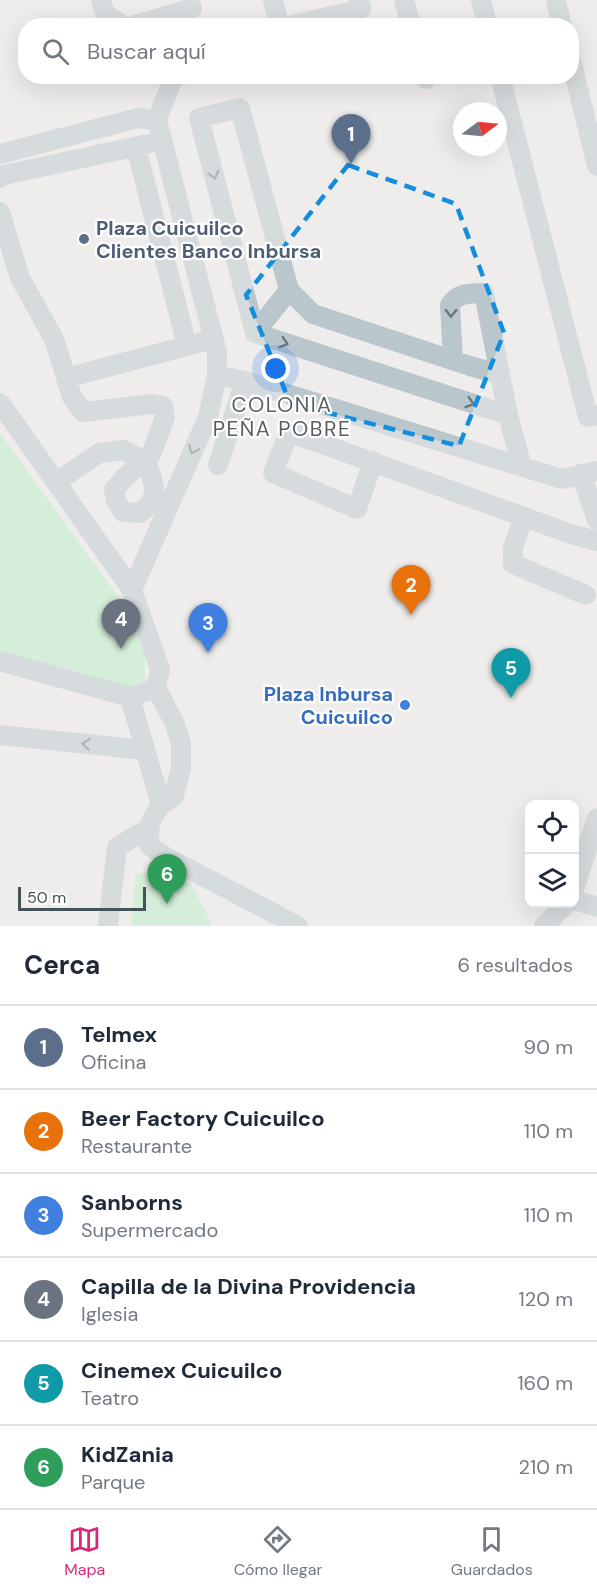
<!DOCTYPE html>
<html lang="es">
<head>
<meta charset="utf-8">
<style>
  :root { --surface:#fff; --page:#f6f6f7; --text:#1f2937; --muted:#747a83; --line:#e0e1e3; --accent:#db2777 }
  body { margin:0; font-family:"DM Sans",sans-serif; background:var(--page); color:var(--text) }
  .controls { position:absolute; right:18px; bottom:18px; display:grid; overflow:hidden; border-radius:12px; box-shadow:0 6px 24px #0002 }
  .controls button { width:54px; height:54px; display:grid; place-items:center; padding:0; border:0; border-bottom:2px solid var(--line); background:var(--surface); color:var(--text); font:30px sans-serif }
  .compass { position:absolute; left:453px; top:102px; width:54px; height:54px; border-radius:50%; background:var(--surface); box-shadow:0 6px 24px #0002; rotate:74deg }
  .scale { position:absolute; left:18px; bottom:15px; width:128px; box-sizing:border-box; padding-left:6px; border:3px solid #44535a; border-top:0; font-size:16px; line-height:21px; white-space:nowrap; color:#44535a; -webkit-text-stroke:4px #fff; paint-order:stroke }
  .you { position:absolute; left:276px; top:369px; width:21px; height:21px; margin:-15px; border:4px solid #fff; border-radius:50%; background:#1a73e8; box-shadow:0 0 0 9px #1a73e833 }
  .badge { display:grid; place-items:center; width:39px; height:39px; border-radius:50%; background:var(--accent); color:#fff; font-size:20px; font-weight:700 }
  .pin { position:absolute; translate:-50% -50px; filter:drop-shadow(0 2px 3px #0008) }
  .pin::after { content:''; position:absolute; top:32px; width:21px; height:18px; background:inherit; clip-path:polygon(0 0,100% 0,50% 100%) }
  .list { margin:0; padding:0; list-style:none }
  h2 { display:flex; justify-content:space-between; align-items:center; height:78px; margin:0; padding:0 24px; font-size:26px }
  h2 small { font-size:20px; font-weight:400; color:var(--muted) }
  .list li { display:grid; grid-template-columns:39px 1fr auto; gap:18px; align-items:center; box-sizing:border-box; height:84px; padding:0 24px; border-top:2px solid var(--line) }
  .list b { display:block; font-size:22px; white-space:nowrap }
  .list p { margin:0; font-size:20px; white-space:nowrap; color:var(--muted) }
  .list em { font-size:20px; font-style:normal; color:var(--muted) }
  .icon { flex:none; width:33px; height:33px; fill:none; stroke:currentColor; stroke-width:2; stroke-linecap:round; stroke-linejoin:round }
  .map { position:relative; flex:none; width:597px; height:926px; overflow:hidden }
  .search { position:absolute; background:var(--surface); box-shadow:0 6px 24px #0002; left:18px; right:18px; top:18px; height:66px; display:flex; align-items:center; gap:15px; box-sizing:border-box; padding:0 21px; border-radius:24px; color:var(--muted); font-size:22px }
  .sheet { height:582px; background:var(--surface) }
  nav { display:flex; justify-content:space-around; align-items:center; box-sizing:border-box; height:84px; border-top:2px solid var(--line); background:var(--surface); font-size:16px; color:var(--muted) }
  nav a { display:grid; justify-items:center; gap:3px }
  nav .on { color:var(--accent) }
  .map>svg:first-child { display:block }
</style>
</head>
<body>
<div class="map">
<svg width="597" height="926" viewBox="0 0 597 926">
  <rect width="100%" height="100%" fill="#efecec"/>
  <!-- green -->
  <path fill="#b7f0c3" d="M0,433L124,605L145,647V681L126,687L0,652Z
    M136,873L190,882L213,926H131Z"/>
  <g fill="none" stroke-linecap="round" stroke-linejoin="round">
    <!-- minor -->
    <path stroke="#b9c7cd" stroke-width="20" d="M101,0L105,14L124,26
      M273,0L279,26
      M404,0L411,26
      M481,0L487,26
      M556,0L562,26
      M132,26L192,8
      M289,26L361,9L359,0
      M572,64L597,166
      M425,76L426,79
      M500,76L588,417L597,415
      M136,147L187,346
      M0,154L138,118L157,120
      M0,178L4,175L148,144
      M0,212L20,278L54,339L66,378L213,339
      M255,333L289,290
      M453,360L450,305C458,292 470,294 484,293L508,415L522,467
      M499,374L470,366L313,314L289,290L240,108L199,118L255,333L508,415
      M217,375L245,381L562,479L597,471
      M0,403L132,590L160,669L156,688L130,697L0,661
      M373,461L357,509L273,473L289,432L571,534L597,541
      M218,465L245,381
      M581,474L597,520
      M56,482L99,453L123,450L145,461C154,482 162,497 140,513L123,512L116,501L114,490L124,478L151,455L165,417L163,406L152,404L83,412L72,397L66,378
      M524,517L513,547V564L586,595
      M132,590L208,417L217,375V352L157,120L174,76
      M156,688L174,722L181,743V768L174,796L161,805
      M130,697L161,805C149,821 148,827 150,846L166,857L298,926
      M0,735L144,750
      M574,890L597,818
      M574,900L597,907
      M108,926L117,847L148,829
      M544,926L567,903"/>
  </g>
  <!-- one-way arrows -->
  <defs><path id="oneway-chevron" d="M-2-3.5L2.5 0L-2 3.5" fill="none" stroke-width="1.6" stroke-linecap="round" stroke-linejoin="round" transform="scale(1.5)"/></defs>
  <g stroke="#67767c">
    <use href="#oneway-chevron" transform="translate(214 175) rotate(76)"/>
    <use href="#oneway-chevron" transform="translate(451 313) rotate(91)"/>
    <use href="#oneway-chevron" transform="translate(284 343) rotate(18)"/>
    <use href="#oneway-chevron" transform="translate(470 403) rotate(18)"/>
    <use href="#oneway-chevron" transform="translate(193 450) rotate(113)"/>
    <use href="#oneway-chevron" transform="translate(86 744) rotate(-174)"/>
  </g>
  <!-- marked area -->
  <path d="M0 0H597V926H0ZM348,165L456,204L504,333L459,446L290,403L246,295Z" fill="#efecec" fill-opacity=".55" fill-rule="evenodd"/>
  <path fill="none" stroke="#138ede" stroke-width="4.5" stroke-dasharray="12 8" stroke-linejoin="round" d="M348,165L456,204L504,333L459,446L290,403L246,295Z"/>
  <!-- markers -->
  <circle fill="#5c6f8a" stroke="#fff" stroke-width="2" cx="84" cy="239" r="6"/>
  <circle fill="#3f7fe0" stroke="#fff" stroke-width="2" cx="405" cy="705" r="6"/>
  <g text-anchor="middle" stroke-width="4.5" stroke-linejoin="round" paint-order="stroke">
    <!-- service labels -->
    <g font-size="20" font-weight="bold" fill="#4e5e75" stroke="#fff" text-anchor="start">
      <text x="96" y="235">Plaza Cuicuilco<tspan x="96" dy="23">Clientes Banco Inbursa</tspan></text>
    </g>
    <!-- shop labels -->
    <g font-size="20" font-weight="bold" fill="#366cbe" stroke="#fff" text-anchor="end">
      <text x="393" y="701">Plaza Inbursa<tspan x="393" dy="23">Cuicuilco</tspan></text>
    </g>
    <!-- neighbourhood labels -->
    <g font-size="21" letter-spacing="1.5" fill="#595e62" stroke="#fff">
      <text x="282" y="412">COLONIA<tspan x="282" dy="24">PEÑA POBRE</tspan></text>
    </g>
  </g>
</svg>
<div class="controls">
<button><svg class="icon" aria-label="locate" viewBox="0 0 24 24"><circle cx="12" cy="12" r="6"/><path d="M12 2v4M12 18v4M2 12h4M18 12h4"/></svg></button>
<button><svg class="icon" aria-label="layers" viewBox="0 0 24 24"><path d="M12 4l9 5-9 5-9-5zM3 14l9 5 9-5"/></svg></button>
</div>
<svg class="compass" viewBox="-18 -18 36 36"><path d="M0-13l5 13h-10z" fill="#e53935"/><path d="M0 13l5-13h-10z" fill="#747a83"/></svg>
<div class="scale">50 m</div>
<div class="you"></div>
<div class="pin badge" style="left:351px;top:164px;background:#5c6f8a">1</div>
<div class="pin badge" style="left:411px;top:615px;background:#e8710a">2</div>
<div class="pin badge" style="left:208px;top:653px;background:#3f7fe0">3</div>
<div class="pin badge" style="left:121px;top:649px;background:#6b7280">4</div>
<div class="pin badge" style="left:511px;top:698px;background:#0f9aa8">5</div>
<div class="pin badge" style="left:167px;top:904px;background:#2e9e5b">6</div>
<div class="search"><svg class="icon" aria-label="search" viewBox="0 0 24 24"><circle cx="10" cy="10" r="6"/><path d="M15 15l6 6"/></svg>Buscar aquí</div>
</div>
<section class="sheet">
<h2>Cerca<small>6 resultados</small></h2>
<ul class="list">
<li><span class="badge" style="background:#5c6f8a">1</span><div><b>Telmex</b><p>Oficina</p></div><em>90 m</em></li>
<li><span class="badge" style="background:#e8710a">2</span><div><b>Beer Factory Cuicuilco</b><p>Restaurante</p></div><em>110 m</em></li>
<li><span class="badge" style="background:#3f7fe0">3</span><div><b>Sanborns</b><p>Supermercado</p></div><em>110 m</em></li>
<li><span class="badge" style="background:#6b7280">4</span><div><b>Capilla de la Divina Providencia</b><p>Iglesia</p></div><em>120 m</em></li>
<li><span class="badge" style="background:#0f9aa8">5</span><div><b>Cinemex Cuicuilco</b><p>Teatro</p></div><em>160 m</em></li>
<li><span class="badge" style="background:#2e9e5b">6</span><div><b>KidZania</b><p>Parque</p></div><em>210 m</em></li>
</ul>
</section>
<nav>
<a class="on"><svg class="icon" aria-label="map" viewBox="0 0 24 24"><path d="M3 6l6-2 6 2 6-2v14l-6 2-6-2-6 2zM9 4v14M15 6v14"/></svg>Mapa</a>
<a><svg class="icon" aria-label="directions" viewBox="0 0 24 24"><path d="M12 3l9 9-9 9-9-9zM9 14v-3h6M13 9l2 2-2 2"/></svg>Cómo llegar</a>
<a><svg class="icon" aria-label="saved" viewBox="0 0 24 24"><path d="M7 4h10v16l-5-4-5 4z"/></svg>Guardados</a>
</nav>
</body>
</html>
